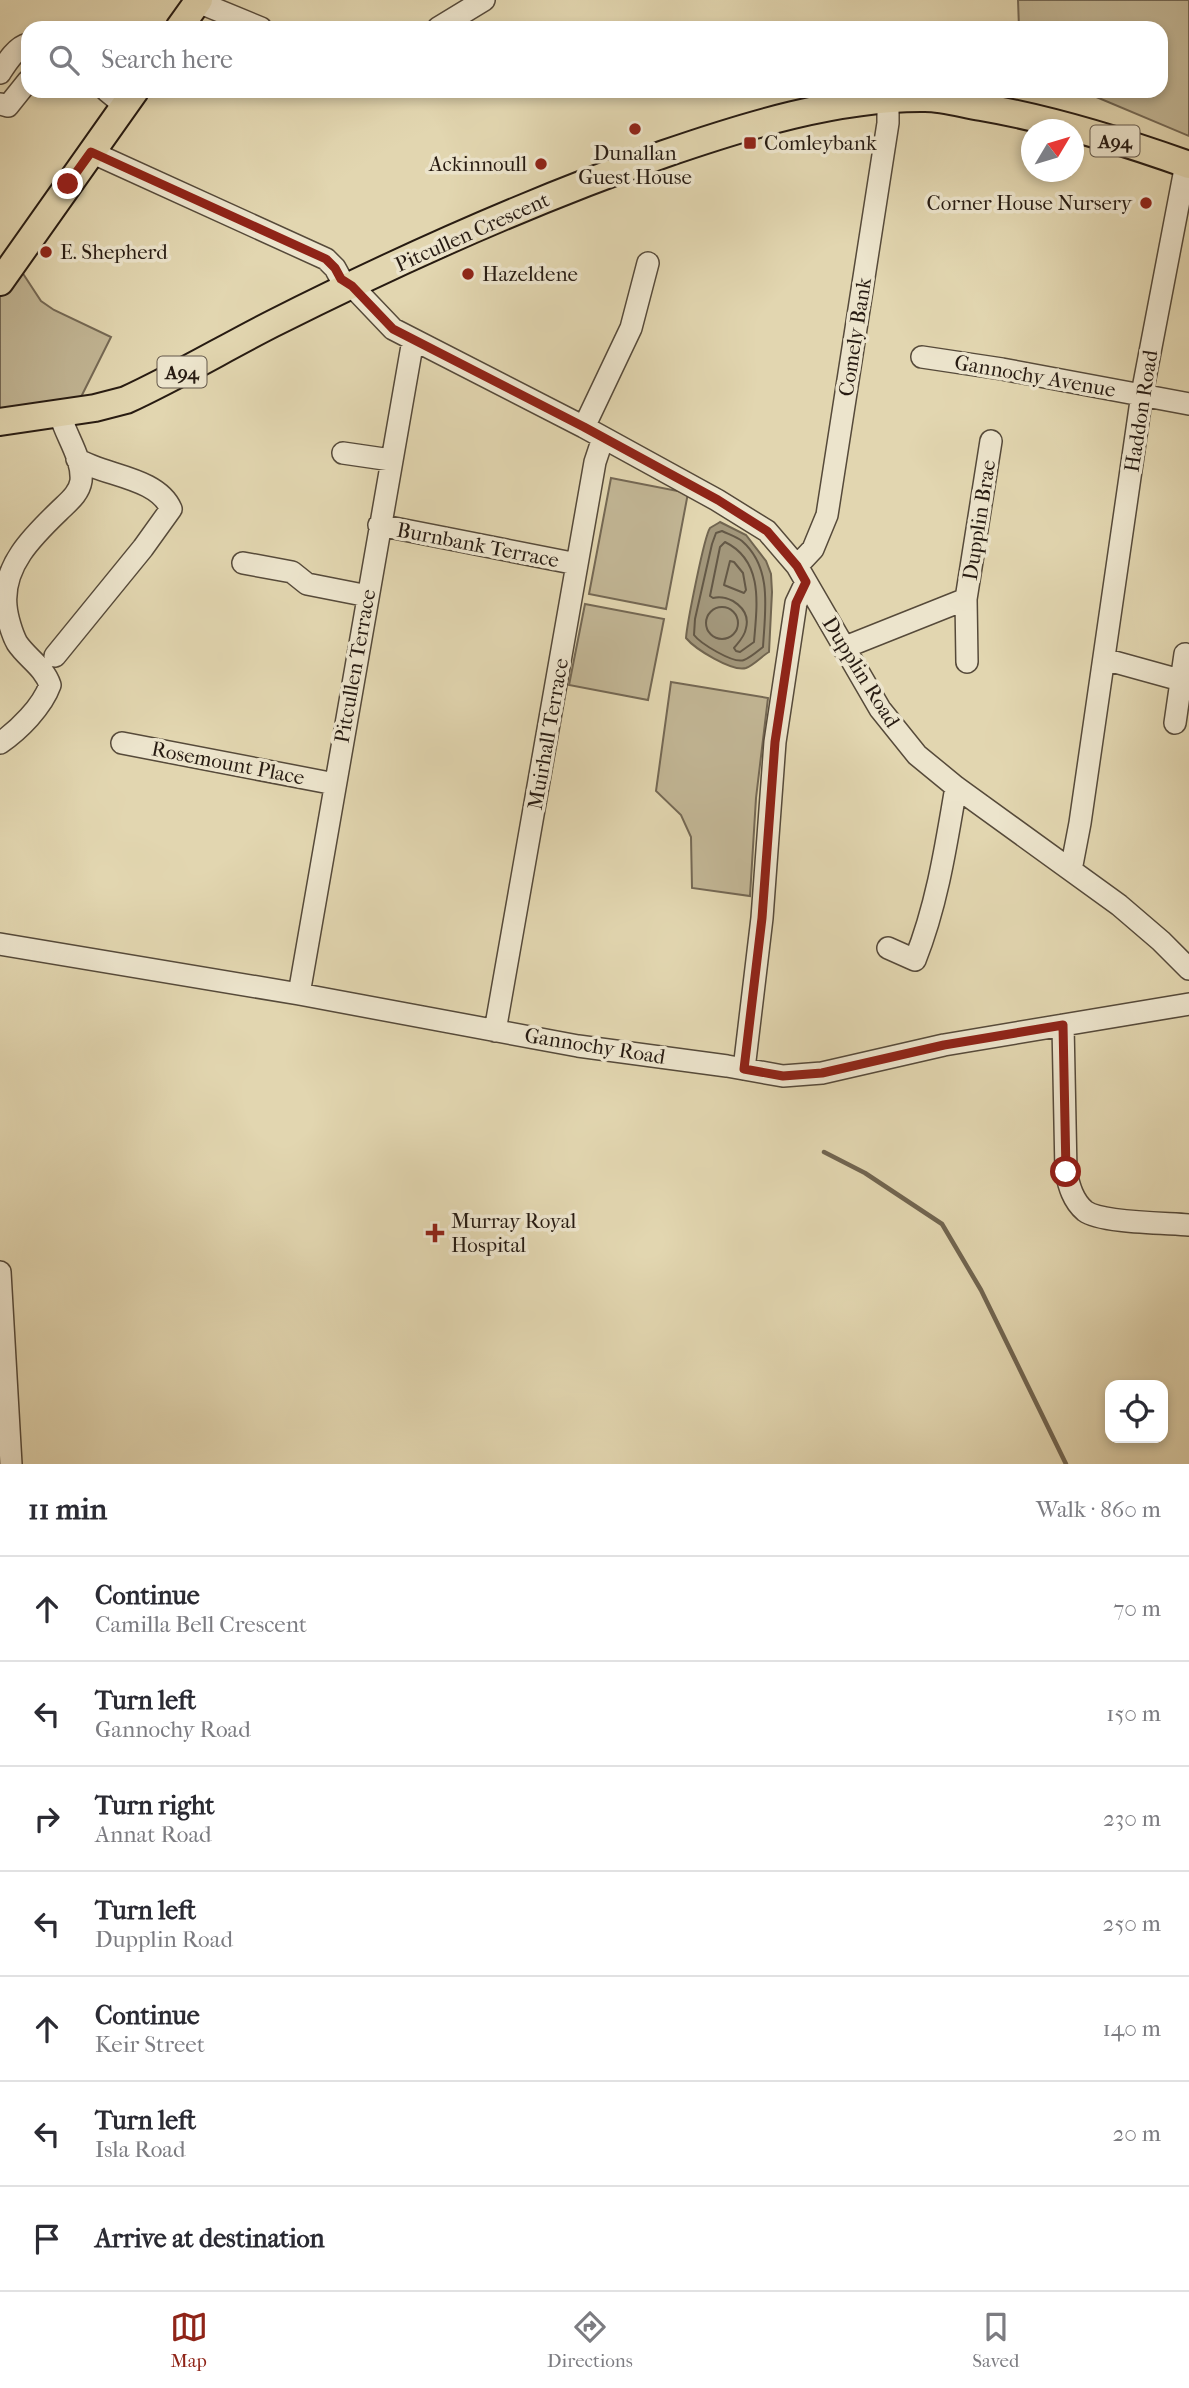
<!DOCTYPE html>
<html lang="en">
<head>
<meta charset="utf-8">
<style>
  :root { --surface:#fff; --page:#f2f2f3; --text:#2b2b33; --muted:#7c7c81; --line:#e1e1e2; --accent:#8f2418 }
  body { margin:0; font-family:"IM FELL French Canon",serif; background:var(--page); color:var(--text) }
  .controls { position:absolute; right:21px; bottom:21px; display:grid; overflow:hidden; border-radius:14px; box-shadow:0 4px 10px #0003 }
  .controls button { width:63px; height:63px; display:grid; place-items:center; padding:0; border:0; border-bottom:2px solid var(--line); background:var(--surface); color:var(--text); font:35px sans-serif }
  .compass { position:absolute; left:1021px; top:119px; width:63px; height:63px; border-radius:50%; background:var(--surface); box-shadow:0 4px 10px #0003; rotate:52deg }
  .stop { position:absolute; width:21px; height:21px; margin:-16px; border:5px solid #8f2418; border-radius:50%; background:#fff }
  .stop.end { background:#8f2418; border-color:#fff; box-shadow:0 2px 7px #0008 }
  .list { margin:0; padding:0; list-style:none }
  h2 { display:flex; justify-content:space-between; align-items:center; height:91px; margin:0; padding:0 28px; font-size:30px }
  h2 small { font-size:23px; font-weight:400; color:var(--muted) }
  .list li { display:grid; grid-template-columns:46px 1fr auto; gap:21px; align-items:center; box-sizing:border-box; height:105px; padding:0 28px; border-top:2px solid var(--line) }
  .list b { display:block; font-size:26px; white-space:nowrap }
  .list p { margin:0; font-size:23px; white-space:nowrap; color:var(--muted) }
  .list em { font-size:23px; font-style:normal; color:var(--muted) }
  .icon { flex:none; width:38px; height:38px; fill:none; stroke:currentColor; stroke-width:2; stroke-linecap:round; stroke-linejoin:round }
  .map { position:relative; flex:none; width:1189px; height:1464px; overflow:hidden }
  .search { position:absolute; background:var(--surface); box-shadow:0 4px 10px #0003; left:21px; right:21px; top:21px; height:77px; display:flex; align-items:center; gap:18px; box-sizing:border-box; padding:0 24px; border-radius:21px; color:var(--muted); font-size:26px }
  .sheet { height:826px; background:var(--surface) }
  nav { display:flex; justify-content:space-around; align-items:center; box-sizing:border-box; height:98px; border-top:2px solid var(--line); background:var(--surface); font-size:19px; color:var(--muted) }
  nav a { display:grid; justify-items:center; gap:4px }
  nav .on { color:var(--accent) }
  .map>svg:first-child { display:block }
</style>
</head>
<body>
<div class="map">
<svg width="1189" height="1464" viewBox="0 0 1189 1464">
  <rect width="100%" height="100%" fill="#e2d6b0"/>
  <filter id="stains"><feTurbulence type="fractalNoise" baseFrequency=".00286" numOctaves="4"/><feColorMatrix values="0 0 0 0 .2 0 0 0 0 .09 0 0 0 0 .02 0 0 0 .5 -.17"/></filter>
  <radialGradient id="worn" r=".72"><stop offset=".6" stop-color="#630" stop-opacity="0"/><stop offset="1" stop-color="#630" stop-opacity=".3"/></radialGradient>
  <!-- green -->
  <path fill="#c2b695" stroke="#746854" stroke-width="2" d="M1018,0H1189V136L1082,91H1161V28H1019Z
    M18,266L41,301L54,310L111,337L80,399L0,412V293Z
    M611,478L688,493L666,609L589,594Z
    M585,604L664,619L648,700L569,685Z
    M671,682L768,698L756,798L750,896L692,888L691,837L681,815L656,791Z"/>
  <!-- water -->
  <path fill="#a2967a" stroke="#716550" stroke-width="2" d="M720,522L746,535L766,561L771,574L772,592L769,652C762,656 754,665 746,668C732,672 695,649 686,638C687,624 704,537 710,528C713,526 717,524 720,522Z"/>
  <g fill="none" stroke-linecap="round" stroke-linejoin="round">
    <!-- shore -->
    <path stroke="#645846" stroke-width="2" d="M722,531C728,534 737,537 742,541C773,568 765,611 763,647C758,651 750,658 744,660C733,664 700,643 694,635L695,619L712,544L716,533Z
      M725,542C764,561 757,605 754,642L740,652L736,651L734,648C739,642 745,636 746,628C751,609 730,594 713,598L710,596L720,547Z
      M730,561L734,562L743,573L746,590L744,593L724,585Z
      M706 623a16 16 0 1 1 32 0a16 16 0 1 1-32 0Z"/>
    <!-- stream -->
    <path stroke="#716550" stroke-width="4.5" d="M824,1152L865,1173L942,1224L981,1290L1066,1464"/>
    <!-- minor casing -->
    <g stroke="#564a3a" stroke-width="24">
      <path id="minor" d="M198,2L261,28
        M438,28L484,0
        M0,73C7,62 16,47 28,44
        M107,91L124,105
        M0,104L8,106L28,81
        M91,152L326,259L335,268L341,279L352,286L393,329L584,427L717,500L767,531L797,566L880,709L917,755L956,787L1119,905L1161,941L1189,969
        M922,357L1002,369L1189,404
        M584,427L631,328L648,263
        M343,453L391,460
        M379,525L577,564
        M243,563L292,572L307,584L368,596
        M797,566L813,549L827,515L888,123V100
        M966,599L967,662
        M843,648L966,599L991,441
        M55,656L143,548L171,509C157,477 104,476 77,459
        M1104,659L1180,680
        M1175,723L1185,654
        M0,743C19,730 42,707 50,685C44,667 27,658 17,643C12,634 7,617 6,606C2,566 33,536 59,511C68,502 79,494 81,481C83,458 65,435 60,414
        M122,743L335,784
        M1071,870L1080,823L1142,394L1186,164
        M0,944L299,994L578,1046L727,1066L783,1076L822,1073L944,1045L1189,1004
        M888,948L915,960C937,905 946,846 956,787
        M299,994L413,340
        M1063,1025L1066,1172C1069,1186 1073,1201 1085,1211C1101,1223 1166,1223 1189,1225
        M495,1031L595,462L603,438
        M744,1069L762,918L775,742L796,603L806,582
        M0,1272L11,1464"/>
    </g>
    <!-- major casing -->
    <g stroke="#271b12" stroke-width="30">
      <path id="major" d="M179,28L199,0
        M0,282L135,91
        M0,422L95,408L126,400C176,377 223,349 272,324C399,260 530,201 664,154C745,126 838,97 925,98C943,98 963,104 981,107C1051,119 1122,141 1189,165"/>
    </g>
    <!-- minor -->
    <use href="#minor" stroke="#ece4cc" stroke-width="21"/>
    <!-- major -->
    <use href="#major" stroke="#e2d6b0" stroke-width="26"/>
  </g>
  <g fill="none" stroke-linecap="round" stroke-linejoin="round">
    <!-- route -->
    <path stroke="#8f2418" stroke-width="9" d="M68,184L91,152L326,259L335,268L341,279L352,286L393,329L584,427L718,500L767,531L797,566L806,582L796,603L775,742L762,918L744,1069L783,1076L822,1073L944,1045L1063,1025L1066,1172"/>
  </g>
  <!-- markers -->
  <g fill="#8f2418" stroke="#ece4cc" stroke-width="2.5">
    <circle cx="635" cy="129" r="7"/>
    <rect x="743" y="136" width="14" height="14" rx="3.5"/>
    <circle cx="541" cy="164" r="7"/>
    <circle cx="1146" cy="203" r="7"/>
    <circle cx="46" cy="252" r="7"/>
    <circle cx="468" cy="274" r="7"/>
    <path d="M431.5 1222.5h7v7h7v7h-7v7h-7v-7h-7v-7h7z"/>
  </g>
  <g text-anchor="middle" stroke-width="7" stroke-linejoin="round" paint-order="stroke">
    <!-- shield labels -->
    <g fill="#ece4cc" stroke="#62574a" stroke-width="2">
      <rect x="1090.5" y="125.5" width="49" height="31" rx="5"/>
      <rect x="157.5" y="356.5" width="49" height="31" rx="5"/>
    </g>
    <g font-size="19" font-weight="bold" fill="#271b12">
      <text x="1115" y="148">A94</text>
      <text x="182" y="379">A94</text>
    </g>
    <!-- poi labels -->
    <g font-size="21" fill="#271b12" stroke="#ece4cc" text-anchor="start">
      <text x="764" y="150">Comleybank</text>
      <text x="635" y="160" text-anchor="middle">Dunallan<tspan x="635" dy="24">Guest House</tspan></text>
      <text x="527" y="171" text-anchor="end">Ackinnoull</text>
      <text x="1132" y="210" text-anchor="end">Corner House Nursery</text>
      <text x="60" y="259">E. Shepherd</text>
      <text x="482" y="281">Hazeldene</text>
      <text x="451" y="1228">Murray Royal<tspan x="451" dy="24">Hospital</tspan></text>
    </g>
    <!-- street labels -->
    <g font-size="21" fill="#271b12" stroke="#ece4cc">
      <text transform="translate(472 232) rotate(-24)" y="7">Pitcullen Crescent</text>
      <text transform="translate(855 337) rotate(-81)" y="7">Comely Bank</text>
      <text transform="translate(1035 376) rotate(10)" y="7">Gannochy Avenue</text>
      <text transform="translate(1141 411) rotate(-81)" y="7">Haddon Road</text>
      <text transform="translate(979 520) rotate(-81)" y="7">Dupplin Brae</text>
      <text transform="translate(478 545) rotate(11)" y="7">Burnbank Terrace</text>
      <text transform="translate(355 666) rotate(-80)" y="7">Pitcullen Terrace</text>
      <text transform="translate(861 672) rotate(58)" y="7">Dupplin Road</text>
      <text transform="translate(548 734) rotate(-80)" y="7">Muirhall Terrace</text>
      <text transform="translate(228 763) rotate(11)" y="7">Rosemount Place</text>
      <text transform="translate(595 1046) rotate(9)" y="7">Gannochy Road</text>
    </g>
  </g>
  <rect width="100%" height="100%" filter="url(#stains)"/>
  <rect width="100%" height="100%" fill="url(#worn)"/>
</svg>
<div class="controls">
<button><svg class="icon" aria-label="locate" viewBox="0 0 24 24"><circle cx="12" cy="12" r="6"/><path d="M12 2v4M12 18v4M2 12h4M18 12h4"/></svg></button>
</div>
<svg class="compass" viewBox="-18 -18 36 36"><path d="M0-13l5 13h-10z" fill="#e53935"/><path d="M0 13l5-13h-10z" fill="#7c7c81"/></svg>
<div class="stop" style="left:1066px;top:1172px"></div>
<div class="stop end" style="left:68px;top:184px"></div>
<div class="search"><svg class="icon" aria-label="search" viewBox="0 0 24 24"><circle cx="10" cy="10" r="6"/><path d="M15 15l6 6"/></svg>Search here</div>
</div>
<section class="sheet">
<h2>11 min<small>Walk · 860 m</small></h2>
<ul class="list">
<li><svg class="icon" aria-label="ahead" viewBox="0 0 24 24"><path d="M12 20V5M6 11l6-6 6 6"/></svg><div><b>Continue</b><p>Camilla Bell Crescent</p></div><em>70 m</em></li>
<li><svg class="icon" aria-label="left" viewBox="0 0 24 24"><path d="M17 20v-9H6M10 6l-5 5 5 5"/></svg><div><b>Turn left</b><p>Gannochy Road</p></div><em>150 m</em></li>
<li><svg class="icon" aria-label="right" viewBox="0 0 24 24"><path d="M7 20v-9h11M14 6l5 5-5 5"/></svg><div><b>Turn right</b><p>Annat Road</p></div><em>230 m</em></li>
<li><svg class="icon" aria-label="left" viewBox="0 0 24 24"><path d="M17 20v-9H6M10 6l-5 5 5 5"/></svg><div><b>Turn left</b><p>Dupplin Road</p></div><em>250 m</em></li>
<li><svg class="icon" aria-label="ahead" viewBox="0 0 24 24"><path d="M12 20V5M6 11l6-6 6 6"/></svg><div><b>Continue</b><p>Keir Street</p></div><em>140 m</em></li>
<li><svg class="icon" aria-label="left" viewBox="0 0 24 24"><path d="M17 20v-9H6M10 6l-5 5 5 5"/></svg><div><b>Turn left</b><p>Isla Road</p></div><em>20 m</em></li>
<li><svg class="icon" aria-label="arrive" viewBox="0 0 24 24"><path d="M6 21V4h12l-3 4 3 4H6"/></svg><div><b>Arrive at destination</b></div></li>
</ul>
</section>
<nav>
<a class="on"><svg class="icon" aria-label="map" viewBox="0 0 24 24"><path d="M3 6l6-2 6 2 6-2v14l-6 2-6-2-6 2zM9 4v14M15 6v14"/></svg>Map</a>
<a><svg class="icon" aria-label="directions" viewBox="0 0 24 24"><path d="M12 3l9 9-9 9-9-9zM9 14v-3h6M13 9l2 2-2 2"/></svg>Directions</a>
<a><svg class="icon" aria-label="saved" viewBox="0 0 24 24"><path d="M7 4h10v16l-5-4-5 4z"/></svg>Saved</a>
</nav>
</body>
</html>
